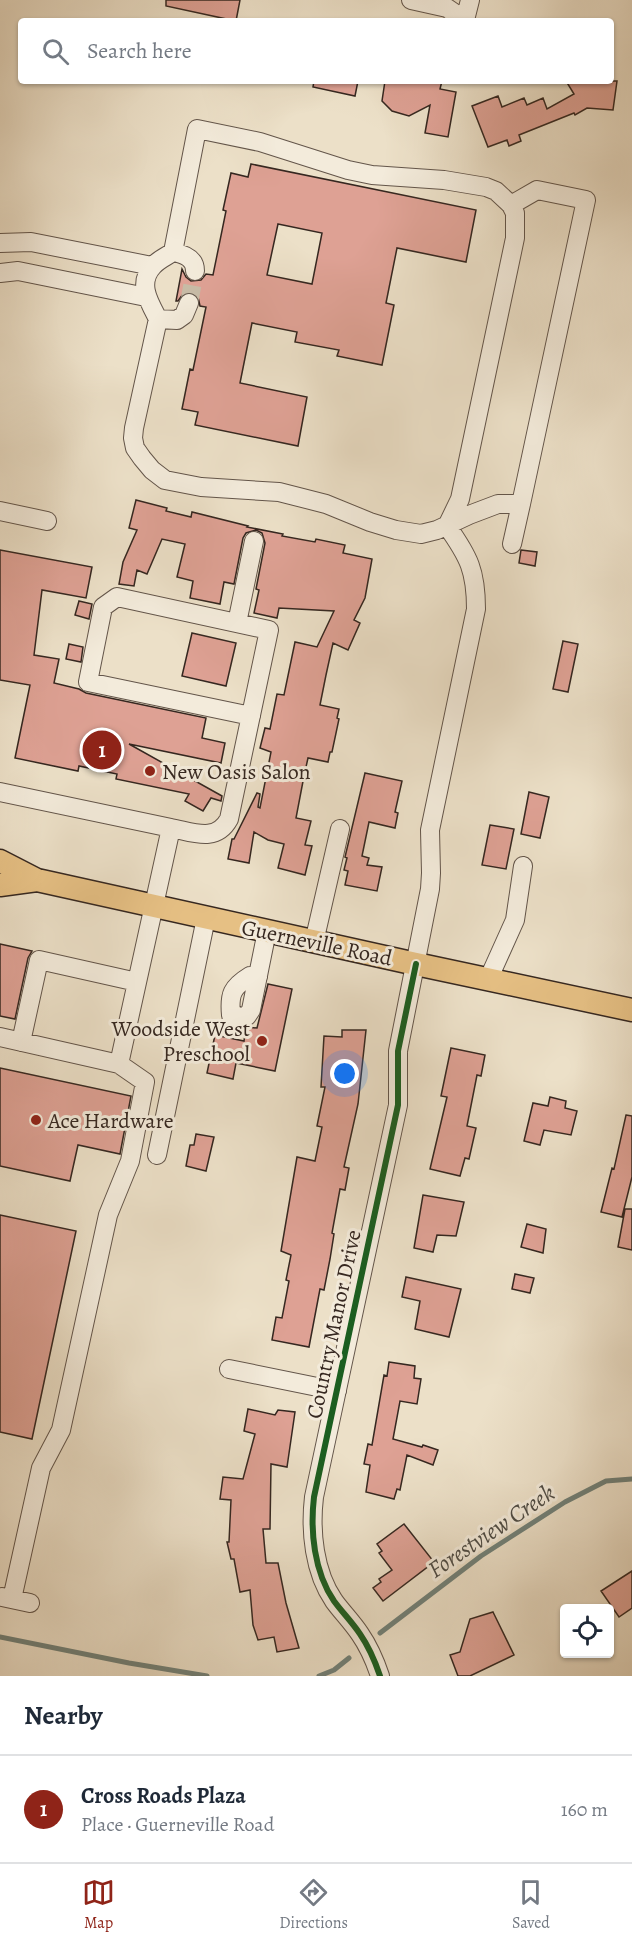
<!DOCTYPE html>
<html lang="en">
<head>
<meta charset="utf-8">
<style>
  :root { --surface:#fff; --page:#f6f6f7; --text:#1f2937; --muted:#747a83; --line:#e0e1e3; --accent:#8f2418 }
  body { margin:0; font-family:Alegreya,serif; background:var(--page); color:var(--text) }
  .controls { position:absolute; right:18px; bottom:18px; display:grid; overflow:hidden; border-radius:6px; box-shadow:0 2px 4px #0004 }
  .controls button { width:54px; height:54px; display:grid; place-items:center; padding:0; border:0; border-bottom:2px solid var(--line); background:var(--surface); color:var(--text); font:30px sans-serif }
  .you { position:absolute; left:345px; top:1074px; width:21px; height:21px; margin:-15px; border:4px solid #fff; border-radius:50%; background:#1a73e8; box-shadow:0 0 0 9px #1a73e833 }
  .badge { display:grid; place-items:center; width:39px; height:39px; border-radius:50%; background:var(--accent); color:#fff; font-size:20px; font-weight:700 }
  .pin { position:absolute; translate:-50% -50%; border:3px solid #fff; box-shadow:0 2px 6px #0006 }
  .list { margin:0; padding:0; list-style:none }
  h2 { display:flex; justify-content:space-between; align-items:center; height:78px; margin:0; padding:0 24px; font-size:26px }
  h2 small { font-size:20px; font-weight:400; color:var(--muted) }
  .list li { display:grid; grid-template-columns:39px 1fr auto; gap:18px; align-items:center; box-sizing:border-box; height:108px; padding:0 24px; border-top:2px solid var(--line) }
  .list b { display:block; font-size:22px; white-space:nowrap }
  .list p { margin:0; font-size:20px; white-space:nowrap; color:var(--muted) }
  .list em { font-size:20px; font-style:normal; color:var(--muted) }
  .icon { flex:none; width:33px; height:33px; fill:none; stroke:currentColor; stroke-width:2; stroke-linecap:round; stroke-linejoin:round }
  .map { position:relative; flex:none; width:632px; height:1676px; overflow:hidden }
  .search { position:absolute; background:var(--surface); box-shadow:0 2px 4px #0004; left:18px; right:18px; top:18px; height:66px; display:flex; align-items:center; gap:15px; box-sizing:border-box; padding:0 21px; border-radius:6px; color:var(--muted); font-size:22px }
  .sheet { height:186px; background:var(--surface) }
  nav { display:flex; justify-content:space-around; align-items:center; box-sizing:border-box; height:84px; border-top:2px solid var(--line); background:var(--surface); font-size:16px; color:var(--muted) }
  nav a { display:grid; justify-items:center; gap:3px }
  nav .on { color:var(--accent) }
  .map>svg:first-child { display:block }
</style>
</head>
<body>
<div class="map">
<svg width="632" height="1676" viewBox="0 0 632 1676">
  <rect width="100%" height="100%" fill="#ece0c8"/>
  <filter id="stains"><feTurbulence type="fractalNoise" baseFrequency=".00333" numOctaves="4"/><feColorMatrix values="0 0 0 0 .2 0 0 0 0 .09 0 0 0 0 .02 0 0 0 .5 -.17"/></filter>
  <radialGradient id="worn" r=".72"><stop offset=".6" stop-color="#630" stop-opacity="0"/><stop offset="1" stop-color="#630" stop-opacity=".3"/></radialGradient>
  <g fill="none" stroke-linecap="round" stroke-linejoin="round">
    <!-- stream -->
    <path stroke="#718179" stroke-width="5" d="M380,1633L481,1556L565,1502L606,1481L632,1479
      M0,1637L129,1663L207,1676
      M319,1676L334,1670L349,1658"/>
  </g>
  <!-- building -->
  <path fill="#dea194" stroke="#352720" stroke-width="1.5" fill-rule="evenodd" d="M166,0H240L236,21L166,6Z
    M314,81H358L355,96L313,87Z
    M385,81H442L440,89L456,92L448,137L425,133L430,105L409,116L392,111L382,101Z
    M566,81H617L613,110L587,108L575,115L574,113L519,135L521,141L509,146L507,140L488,147L472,106L498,96L502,107L524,98L527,105L543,98L547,109L574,94Z
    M251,164L476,210L466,262L397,248L386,303L394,305L382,365L337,356L339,350L295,342L297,332L252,323L240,383L307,397L298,446L195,425L198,412L182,409L190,369L193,370L206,307L200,306L198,297L193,292L183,294L178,301H176L182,269L186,277L191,281L201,280L206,274L213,275L226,211L223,210L231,173L248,177ZM278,224L322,233L312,284L267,275Z
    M136,500L167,508L166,511L191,517L192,512L248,526L247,527L283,534L282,536L315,542L316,539L345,545L343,553L372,559L365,598L354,620L360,623L348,650L333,643L326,675L320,705L339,709L337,718L339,719L332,752H330L328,762L308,758L304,776L296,818L311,821L305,845L312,846L305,875L278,868L284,844L268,840L254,832L249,863L228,859L232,839H234L257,793L260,794L258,807L260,808L271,752L260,748L265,728L270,729L277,694L284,695L295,642L317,647L334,611L279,608L277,618L254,613L259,590L256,589L265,543L262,533L256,530L246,533L243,538L234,584L224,582L220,604L190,598L193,581L177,577L185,544L162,539L147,574L137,570L134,586L119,584L123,562L137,530L129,528Z
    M0,550L92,567L86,598L42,590L34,655L59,659L54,683L79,689L86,693L206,718L202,738L225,743L221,763L129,744L222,796L221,801L211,798L203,811L185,801L189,794L116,779L117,774L79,766L78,771L15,758L30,685L0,680Z
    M521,550L537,552L535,566L519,563Z
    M79,601L92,604L89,619L75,615Z
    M192,633L236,643L226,686L182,676Z
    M563,641L578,644L568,692L553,689Z
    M69,644L83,647L81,662L66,659Z
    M365,773L402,781L395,812L398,813L395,828L369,822L362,856L369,858L367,865L382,867L377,891L345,885L348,871L344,870L347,858L345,857Z
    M529,792L549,797L540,838L521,834Z
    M490,825L514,829L506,869L482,865Z
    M0,944L32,951L28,958L15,1019L0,1016Z
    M268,984L292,989L275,1071L236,1063L233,1079L207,1073L215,1035L244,1041L246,1027L257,1028Z
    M342,1030H366L358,1104L344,1167L349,1168L345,1190L340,1189L332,1233L334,1234L330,1259L324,1290L320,1289L309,1347L272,1340L276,1317L282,1318L289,1281L286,1280L291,1255L281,1251L297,1157L315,1161L322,1127L317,1126L325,1087H321L324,1036L342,1037Z
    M451,1048L485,1055L481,1076L477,1075L467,1126L476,1128L469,1159L465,1158L460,1176L430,1169L447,1097L441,1096Z
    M0,1068L131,1096L120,1154L78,1145L70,1181L0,1166Z
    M550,1097L566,1101L565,1108L577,1111L571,1135L544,1130L540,1145L524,1141L533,1103L548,1106Z
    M626,1115L632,1116V1177L622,1217L601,1212L612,1168L614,1169Z
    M196,1134L214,1137L206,1171L186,1166L190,1145H194Z
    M423,1195L464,1202L456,1236L437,1235L433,1252L414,1248Z
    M625,1209H632V1250L618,1247Z
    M0,1215L76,1231L32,1439L0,1432Z
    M527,1224L546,1229L543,1253L521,1247Z
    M515,1274L534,1278L530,1293L512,1289Z
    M406,1277L461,1289L449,1337L415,1329L420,1301L402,1297Z
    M389,1362L415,1366L414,1378L421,1379L417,1404L400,1401L393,1439L422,1447L423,1445L438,1450L433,1465L407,1455L400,1490L397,1489L394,1499L366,1492L370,1465L364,1464L368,1444L372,1445L384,1375L387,1376Z
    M248,1409L275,1415L278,1410L295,1412L287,1467L271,1464L270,1529H263L266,1563H278L286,1603L299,1648L277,1652L274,1637L258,1640L253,1625L250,1590L240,1592L234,1559H231L227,1542H229L231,1500L220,1499L223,1477L243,1479L255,1434L244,1431Z
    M404,1524L434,1562L383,1601L373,1588L381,1582L379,1579L392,1570L379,1553L382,1551L377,1544Z
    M632,1571V1608L619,1617L601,1591Z
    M493,1612L514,1655L470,1676H458L450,1655L460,1652L470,1619Z"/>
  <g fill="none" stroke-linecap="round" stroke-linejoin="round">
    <!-- minor-tunnel -->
    <path stroke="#c7bba6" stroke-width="18" stroke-dasharray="18 9" stroke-linecap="butt" d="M189,303L195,271"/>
    <!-- minor casing -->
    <g stroke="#63554a" stroke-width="20">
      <path id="minor" d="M411,0L447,8L466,21
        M465,20L470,0
        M511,205L537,190L586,200L521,504
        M0,243L31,242L152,266
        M173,252C184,254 195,258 195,271
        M0,273L18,271L146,297
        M158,319L177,320L184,315L189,303
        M0,511L47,521
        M447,526L460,499L515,238V213L511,205L496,191L486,187L444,180L372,175L348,170L260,142L197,129L173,252C167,256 158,260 153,266C137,283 149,302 158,319L134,428L133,438L135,448L142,458L152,470L165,480L201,487L279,492L326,504L370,522L396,530L421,534L437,530L469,515L498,504H521L512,544
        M237,623L254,541
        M0,792L171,828
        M314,942L340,829
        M258,977L250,976C232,987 229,994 231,1015L237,1017L247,1016L251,1010L267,931
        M488,980L515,920L523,866
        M0,1037L119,1064L171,828C193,832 216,843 229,819L269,630L117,597L103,607L88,682L251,716
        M21,1042L39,960L137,982
        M157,1155L206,918
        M229,1369L337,1391
        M2,1597L30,1603
        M12,1599L41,1468L61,1430L108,1215L130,1161L145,1082L119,1064
        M380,1676C375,1661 369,1647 360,1634C352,1622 342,1612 334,1601C314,1572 310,1531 314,1497L398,1105V1051L430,889L431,873L430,830L476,609C476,571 469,557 447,526"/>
    </g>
    <!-- major casing -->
    <g stroke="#352720" stroke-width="25">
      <path id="major" d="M0,861L37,880L416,964L632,1010
        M0,885L37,880"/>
    </g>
    <!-- minor -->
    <use href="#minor" stroke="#f3ebdb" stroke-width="18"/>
    <!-- major -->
    <use href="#major" stroke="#e6c084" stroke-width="22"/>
    <!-- cycleway casing -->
    <g stroke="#f3ebdb" stroke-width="10">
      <path id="cycleway" d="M380,1676C375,1661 369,1647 360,1634C352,1622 342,1612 334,1601C314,1572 310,1531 314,1497L398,1105V1051L416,964"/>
    </g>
    <!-- cycleway -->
    <use href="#cycleway" stroke="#1b5e20" stroke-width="6"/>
  </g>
  <!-- markers -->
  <g fill="#8f2418" stroke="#f3ebdb" stroke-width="2">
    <circle cx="150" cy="771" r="6"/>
    <circle cx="262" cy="1041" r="6"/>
    <circle cx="36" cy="1120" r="6"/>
  </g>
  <g text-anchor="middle" stroke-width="6" stroke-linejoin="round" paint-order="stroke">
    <!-- poi labels -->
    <g font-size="22" fill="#352720" stroke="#f3ebdb" text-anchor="start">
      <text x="162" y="779">New Oasis Salon</text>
      <text x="250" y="1036" text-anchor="end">Woodside West<tspan x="250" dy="25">Preschool</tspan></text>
      <text x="48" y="1128">Ace Hardware</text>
    </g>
    <!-- street labels -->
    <g font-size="22" fill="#352720" stroke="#f3ebdb">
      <text transform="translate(317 942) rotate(12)" y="8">Guerneville Road</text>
      <text transform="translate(333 1324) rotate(-78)" y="8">Country Manor Drive</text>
    </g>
    <!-- water labels -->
    <g font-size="24" font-style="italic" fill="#4e4c45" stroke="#f3ebdb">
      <text transform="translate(491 1531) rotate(-34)" y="8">Forestview Creek</text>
    </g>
  </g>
  <rect width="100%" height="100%" filter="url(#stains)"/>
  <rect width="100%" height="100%" fill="url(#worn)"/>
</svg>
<div class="controls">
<button><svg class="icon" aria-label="locate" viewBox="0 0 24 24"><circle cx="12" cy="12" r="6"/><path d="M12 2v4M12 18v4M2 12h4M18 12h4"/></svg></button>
</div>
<div class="you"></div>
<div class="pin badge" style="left:102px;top:750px">1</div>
<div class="search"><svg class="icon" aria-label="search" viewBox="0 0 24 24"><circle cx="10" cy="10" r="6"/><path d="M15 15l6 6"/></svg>Search here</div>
</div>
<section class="sheet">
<h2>Nearby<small></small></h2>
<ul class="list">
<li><span class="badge">1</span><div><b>Cross Roads Plaza</b><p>Place · Guerneville Road</p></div><em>160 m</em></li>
</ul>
</section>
<nav>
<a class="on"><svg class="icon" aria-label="map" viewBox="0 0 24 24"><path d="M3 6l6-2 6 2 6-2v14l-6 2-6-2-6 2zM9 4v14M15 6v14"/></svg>Map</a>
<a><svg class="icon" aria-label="directions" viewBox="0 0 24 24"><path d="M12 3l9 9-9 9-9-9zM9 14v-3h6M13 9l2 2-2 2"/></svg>Directions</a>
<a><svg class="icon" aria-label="saved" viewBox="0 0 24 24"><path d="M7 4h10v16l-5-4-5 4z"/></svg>Saved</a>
</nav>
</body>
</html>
